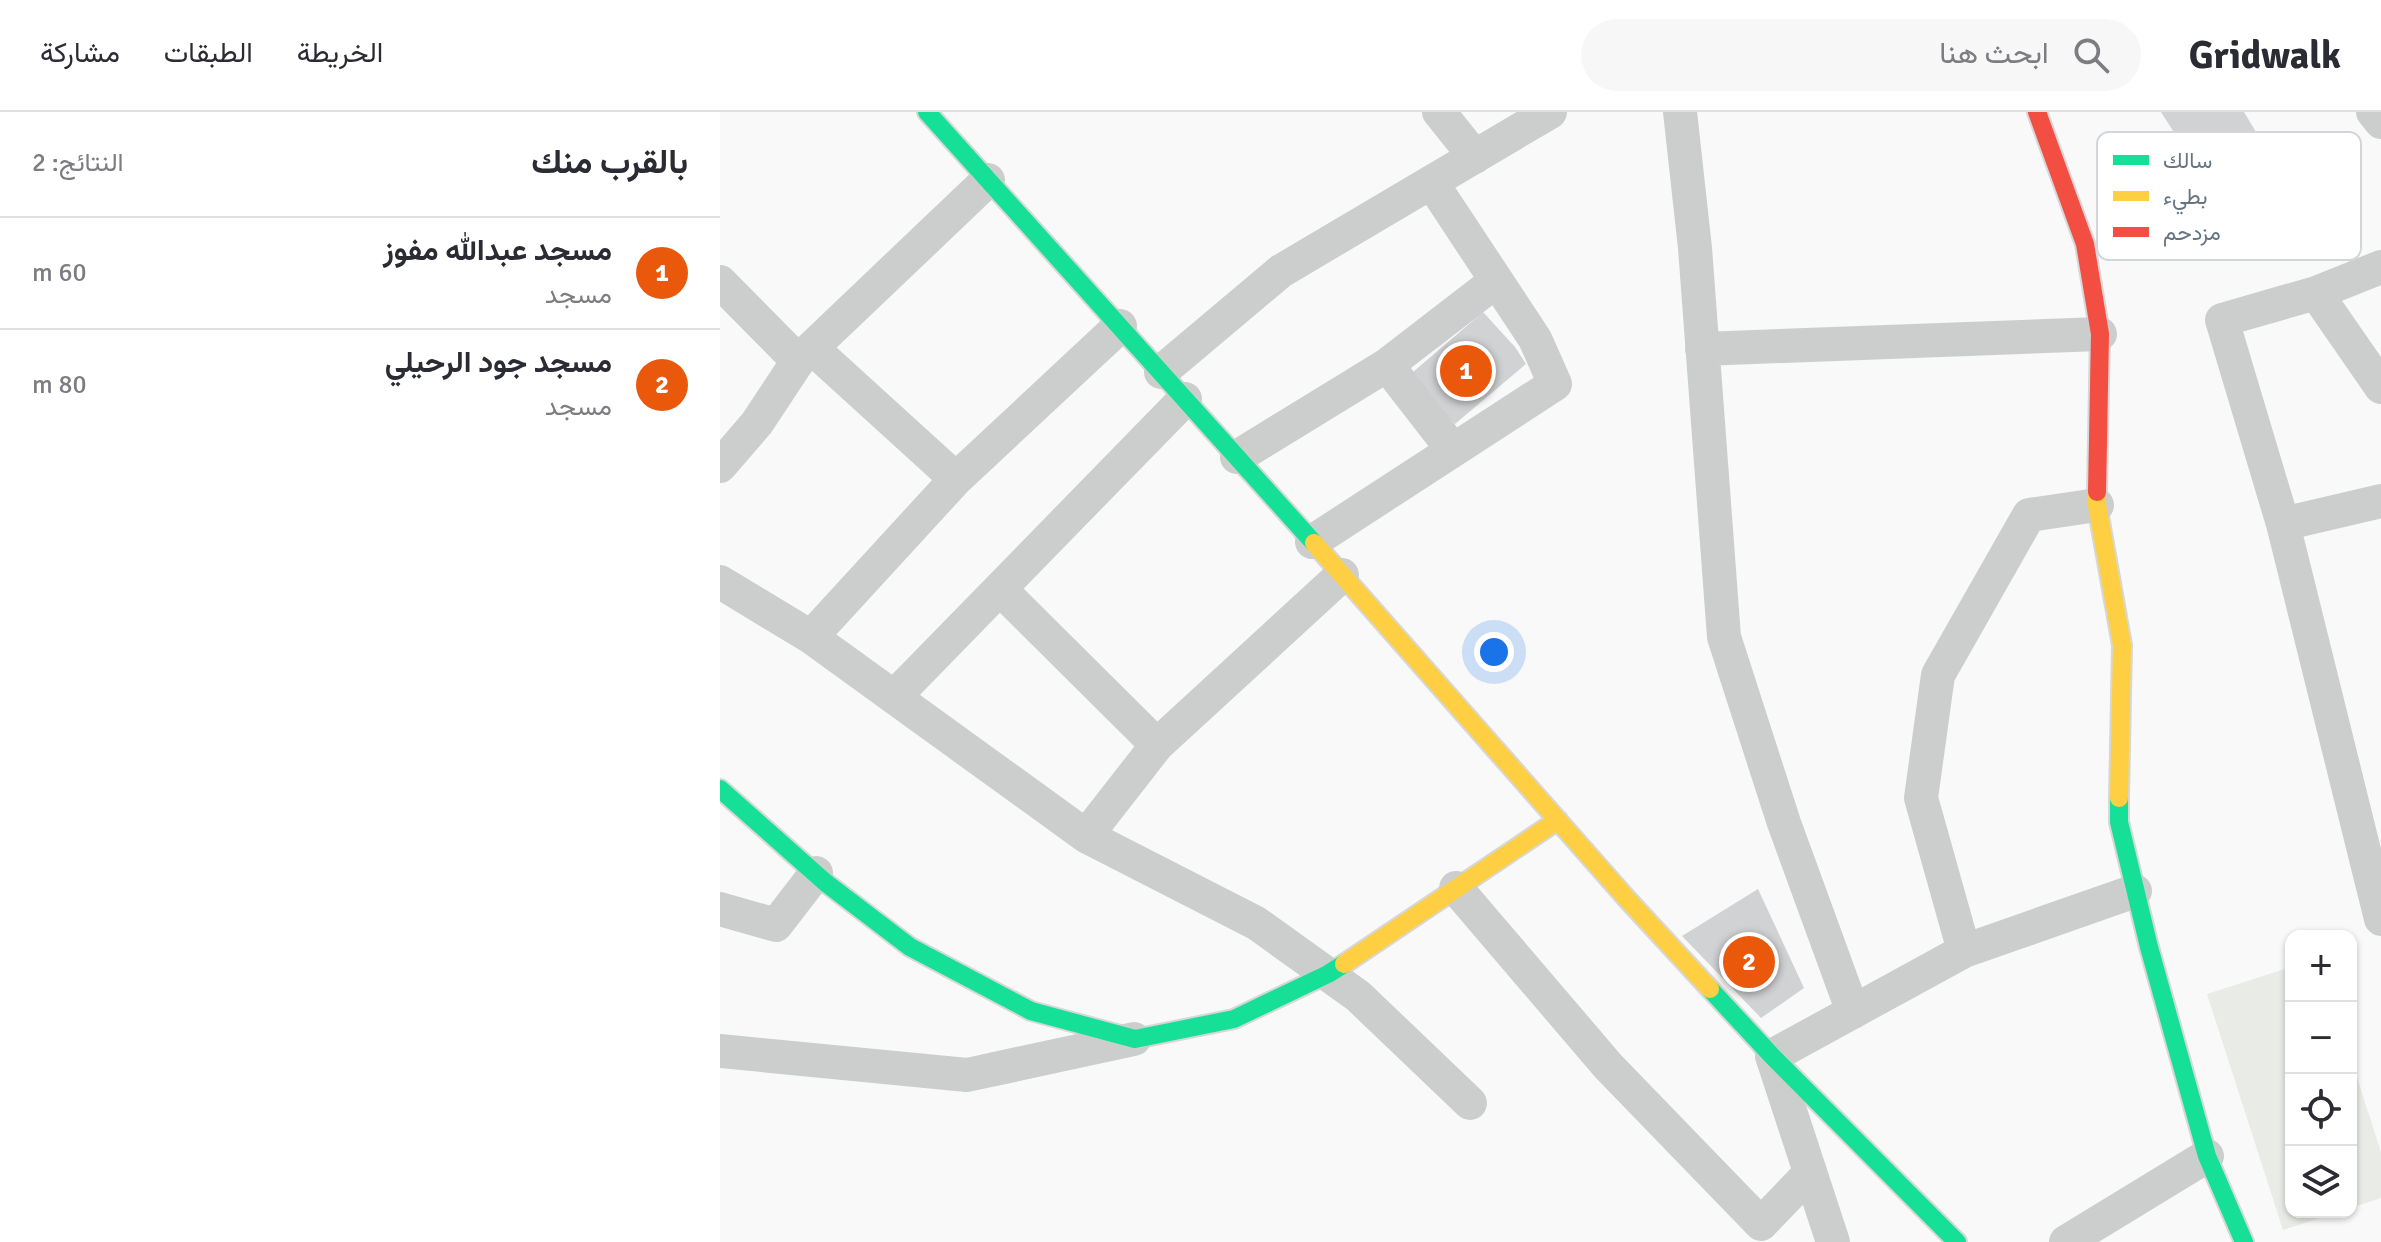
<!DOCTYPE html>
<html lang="ar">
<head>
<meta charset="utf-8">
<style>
  :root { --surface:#fff; --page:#f7f7f7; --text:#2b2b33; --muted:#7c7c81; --line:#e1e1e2; --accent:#ea580c }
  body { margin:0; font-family:Signika,Vazirmatn,sans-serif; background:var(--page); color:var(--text); direction:rtl }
  .controls { position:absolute; right:24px; bottom:24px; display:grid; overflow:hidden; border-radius:16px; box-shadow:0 2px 6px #0004 }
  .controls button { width:72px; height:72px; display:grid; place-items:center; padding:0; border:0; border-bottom:2px solid var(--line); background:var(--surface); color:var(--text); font:40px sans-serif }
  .you { position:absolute; left:774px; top:540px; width:28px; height:28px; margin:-20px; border:6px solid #fff; border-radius:50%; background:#1a73e8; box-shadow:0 0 0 12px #1a73e833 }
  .badge { display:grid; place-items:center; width:52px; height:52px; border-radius:50%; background:var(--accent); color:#fff; font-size:26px; font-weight:700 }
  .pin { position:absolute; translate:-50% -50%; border:4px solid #fff; box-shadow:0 2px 8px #0006 }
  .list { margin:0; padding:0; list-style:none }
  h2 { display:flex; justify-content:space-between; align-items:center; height:104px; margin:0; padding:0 32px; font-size:34px }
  h2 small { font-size:26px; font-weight:400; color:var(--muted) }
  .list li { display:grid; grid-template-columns:52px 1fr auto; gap:24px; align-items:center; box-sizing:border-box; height:112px; padding:0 32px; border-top:2px solid var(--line) }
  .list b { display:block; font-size:30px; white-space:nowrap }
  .list p { margin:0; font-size:26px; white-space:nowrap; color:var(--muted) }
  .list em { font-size:26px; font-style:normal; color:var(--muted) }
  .icon { flex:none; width:44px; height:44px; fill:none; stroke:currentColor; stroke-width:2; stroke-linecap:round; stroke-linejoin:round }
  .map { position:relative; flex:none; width:1661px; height:1130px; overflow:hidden; direction:ltr }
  header { display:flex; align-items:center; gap:48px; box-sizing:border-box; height:112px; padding:0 40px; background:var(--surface); border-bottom:2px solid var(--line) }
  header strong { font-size:38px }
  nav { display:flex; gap:44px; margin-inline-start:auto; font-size:28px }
  .search { width:560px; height:72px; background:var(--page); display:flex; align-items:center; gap:20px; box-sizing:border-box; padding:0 28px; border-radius:44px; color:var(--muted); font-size:30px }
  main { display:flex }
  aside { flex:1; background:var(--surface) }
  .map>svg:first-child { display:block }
</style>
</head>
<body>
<header>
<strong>Gridwalk</strong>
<div class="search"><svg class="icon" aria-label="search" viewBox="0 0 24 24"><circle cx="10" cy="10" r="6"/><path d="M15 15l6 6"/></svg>ابحث هنا</div>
<nav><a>الخريطة</a><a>الطبقات</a><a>مشاركة</a></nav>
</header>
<main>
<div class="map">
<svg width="1661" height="1130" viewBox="0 0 1661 1130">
  <rect width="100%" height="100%" fill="#f9f9f9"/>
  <!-- green -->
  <path fill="#e8ebe6" d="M1571,855V1100H1618L1563,1118L1487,882Z
    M1631,947L1661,1040V1086L1631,1096Z"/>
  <!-- building -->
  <path fill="#d0d2d3" d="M1441,0H1524L1536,20L1473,50Z
    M763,200L795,235L806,252L735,312L686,266Z
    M1038,777L1084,876L1041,906L962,824Z"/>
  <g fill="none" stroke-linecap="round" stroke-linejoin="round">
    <!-- fast casing -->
    <g stroke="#d6d7d8" stroke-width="22">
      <path id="fast" d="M207,0L594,431
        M0,677L106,771L190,835L311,899L415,927L514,907L608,862L624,852
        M1399,686V710L1429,835L1487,1044L1524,1130
        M990,877L1052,944L1237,1130"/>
    </g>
    <!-- slow casing -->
    <g stroke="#d6d7d8" stroke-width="22">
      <path id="slow" d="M1377,380V393L1402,533L1399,686
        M594,431L907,787L990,877
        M624,852L838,708"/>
    </g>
    <!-- jam casing -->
    <g stroke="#d6d7d8" stroke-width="22">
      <path id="jam" d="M1317,0L1365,132L1380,222L1377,380"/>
    </g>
    <!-- street -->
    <path stroke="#cccece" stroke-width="34" d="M719,0L755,45
      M960,0L975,136L1004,525L1064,711L1133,900
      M1653,0L1661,10
      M1661,155L1596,181L1502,208L1563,412L1661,807
      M0,170L78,249
      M1596,181L1661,275
      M92,236L236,367
      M982,237L1380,222
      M667,253L733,338
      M441,260L561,159L830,0
      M517,345L667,253L776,169
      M0,354L37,311L78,249L268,68
      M1563,412L1661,389
      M592,430L835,272L815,227L712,71
      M0,470L91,525L366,724L536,811L638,884L750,991
      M280,477L437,633
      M91,525L236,367L400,214
      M174,585L465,287
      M366,724L437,633L622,463
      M736,776L888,954L1041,1112L1090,1061
      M0,797L56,813L96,761
      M1244,839L1201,686L1218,563L1309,403L1377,393
      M0,939L247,963L414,927
      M1113,1130L1052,944L1244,839L1415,779
      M1346,1130L1487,1044"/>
    <!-- fast -->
    <use href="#fast" stroke="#16e098" stroke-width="18"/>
    <!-- slow -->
    <use href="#slow" stroke="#ffcf43" stroke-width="18"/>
    <!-- jam -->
    <use href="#jam" stroke="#f24e42" stroke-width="18"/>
  </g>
  <!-- legend -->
  <rect x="1377" y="20" width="264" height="128" rx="12" fill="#fff" stroke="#d1d6da" stroke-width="2"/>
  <rect x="1393" y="43" width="36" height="10" fill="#16e098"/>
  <rect x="1393" y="79" width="36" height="10" fill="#ffcf43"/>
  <rect x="1393" y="115" width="36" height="10" fill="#f24e42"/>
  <g font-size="22" fill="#667582">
    <text x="1443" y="56">سالك</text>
    <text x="1443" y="92">بطيء</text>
    <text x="1443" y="128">مزدحم</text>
  </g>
</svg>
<div class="controls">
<button>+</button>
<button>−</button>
<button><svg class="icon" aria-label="locate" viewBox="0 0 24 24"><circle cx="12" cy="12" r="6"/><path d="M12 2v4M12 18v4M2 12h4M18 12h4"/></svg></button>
<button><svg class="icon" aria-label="layers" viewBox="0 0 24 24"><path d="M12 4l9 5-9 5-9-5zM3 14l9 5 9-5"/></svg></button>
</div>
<div class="you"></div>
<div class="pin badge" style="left:746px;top:259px">1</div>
<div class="pin badge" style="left:1029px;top:850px">2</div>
</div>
<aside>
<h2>بالقرب منك<small>النتائج: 2</small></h2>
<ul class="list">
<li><span class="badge">1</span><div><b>مسجد عبدالله مفوز</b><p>مسجد</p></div><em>60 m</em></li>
<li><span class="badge">2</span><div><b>مسجد جود الرحيلي</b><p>مسجد</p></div><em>80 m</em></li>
</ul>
</aside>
</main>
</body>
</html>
